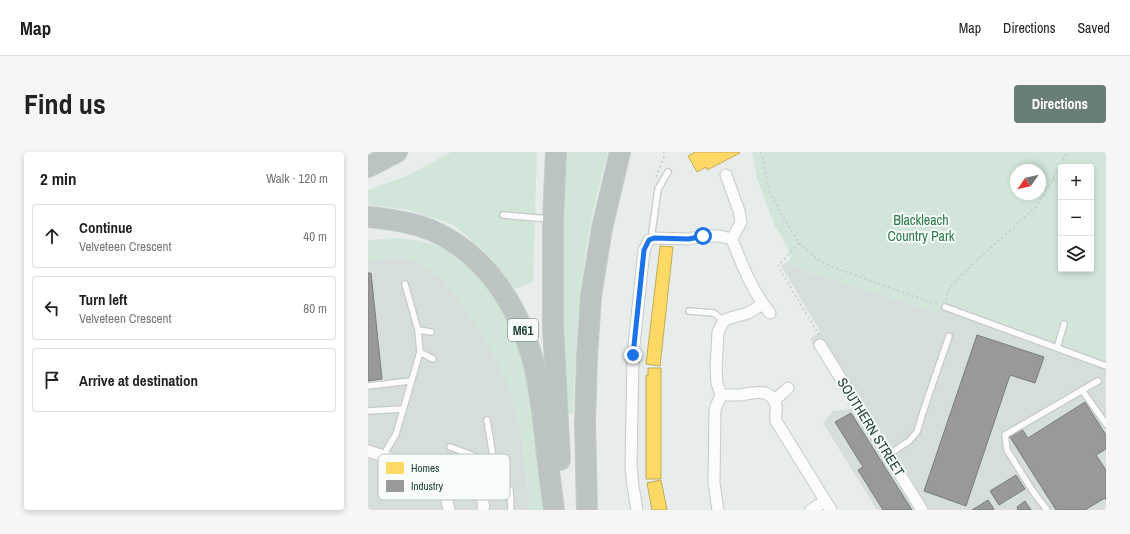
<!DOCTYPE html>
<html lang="en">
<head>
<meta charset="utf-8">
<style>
  :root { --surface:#fff; --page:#f6f6f6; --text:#222; --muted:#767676; --line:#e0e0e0; --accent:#697e78 }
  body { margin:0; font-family:"Archivo Narrow",sans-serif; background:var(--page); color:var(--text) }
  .controls { position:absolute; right:12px; top:12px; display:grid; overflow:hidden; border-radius:4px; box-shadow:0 2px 6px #0003 }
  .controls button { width:36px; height:36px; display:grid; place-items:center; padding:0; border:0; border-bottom:1px solid var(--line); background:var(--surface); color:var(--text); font:20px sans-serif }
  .compass { position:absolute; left:642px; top:12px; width:36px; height:36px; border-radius:50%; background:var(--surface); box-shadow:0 2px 6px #0003; rotate:236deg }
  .stop { position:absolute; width:12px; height:12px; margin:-9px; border:3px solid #1a73e8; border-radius:50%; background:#fff }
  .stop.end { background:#1a73e8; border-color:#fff; box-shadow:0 1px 4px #0008 }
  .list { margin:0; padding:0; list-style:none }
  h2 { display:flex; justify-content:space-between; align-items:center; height:52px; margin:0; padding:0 16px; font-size:17px }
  h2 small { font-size:13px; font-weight:400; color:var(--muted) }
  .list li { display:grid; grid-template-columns:26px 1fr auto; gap:12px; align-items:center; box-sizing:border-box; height:64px; margin:0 8px 8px; padding:0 8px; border:1px solid var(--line); border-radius:4px }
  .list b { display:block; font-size:15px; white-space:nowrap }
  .list p { margin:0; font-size:13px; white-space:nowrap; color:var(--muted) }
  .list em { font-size:13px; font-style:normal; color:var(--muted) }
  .icon { flex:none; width:22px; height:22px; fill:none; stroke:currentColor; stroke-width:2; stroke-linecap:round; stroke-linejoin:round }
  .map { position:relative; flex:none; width:738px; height:358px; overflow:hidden; border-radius:4px }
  header { display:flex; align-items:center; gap:24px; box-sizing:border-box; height:56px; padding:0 20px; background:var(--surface); border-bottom:1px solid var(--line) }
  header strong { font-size:19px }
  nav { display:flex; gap:22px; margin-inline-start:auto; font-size:14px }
  .intro { display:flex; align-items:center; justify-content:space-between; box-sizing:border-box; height:96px; padding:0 24px }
  h1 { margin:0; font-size:28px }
  .button { padding:10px 18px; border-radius:4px; background:var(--accent); color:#fff; font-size:14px; font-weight:700 }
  main { display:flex; gap:24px; padding:0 24px }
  aside { flex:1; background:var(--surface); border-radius:4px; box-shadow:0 2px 6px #0003 }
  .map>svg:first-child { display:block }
</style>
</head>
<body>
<header>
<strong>Map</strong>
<nav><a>Map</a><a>Directions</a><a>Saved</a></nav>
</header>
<div class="intro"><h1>Find us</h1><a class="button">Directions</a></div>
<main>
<aside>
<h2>2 min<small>Walk · 120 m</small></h2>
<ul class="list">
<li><svg class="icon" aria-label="ahead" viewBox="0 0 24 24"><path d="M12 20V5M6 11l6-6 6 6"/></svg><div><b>Continue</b><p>Velveteen Crescent</p></div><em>40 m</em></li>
<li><svg class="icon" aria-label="left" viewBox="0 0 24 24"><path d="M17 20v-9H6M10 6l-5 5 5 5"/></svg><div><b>Turn left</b><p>Velveteen Crescent</p></div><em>80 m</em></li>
<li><svg class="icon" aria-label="arrive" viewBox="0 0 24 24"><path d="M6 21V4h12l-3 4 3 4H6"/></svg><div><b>Arrive at destination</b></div></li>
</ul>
</aside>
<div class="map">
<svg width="738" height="358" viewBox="0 0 738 358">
  <rect width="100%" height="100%" fill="#e8edeb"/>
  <!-- built -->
  <path fill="#d6dedb" d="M37,105L56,114L73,126L89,145L117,185L141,233L154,286L162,358H0V108L2,107Z
    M420,109L435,118L570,161L574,149L738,208V357L736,358H509L455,271L465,259L485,257L442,187L452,179L413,114Z"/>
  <!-- green -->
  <path fill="#d1e6d8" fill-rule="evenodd" d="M83,0H169L165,130L147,137L122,105L86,73L42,58L0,53V38L41,23Z
    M198,0H240C235,19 230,38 226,56C211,124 208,194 205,263L198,261L194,126Z
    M384,0H738V208L574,149L570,161L435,118L420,109L423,106L419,94L407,75L389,27ZM693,15H723V117H693ZM648,18H672V42H648Z
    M29,86C44,88 62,89 76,97C82,100 87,106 93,110C98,114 104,118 109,123C164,175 168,287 175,358H162L154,286L141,233L117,185L89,145L73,126L56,114L37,105L2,107L0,108V88Z"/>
  <!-- homes -->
  <path fill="#ffd966" stroke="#bdac59" d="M327,0H371L372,1L339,18L338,15L329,20L320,4Z
    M292,94L305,95L292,214L278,212Z
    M280,216H293V327H278V223L280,224Z
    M293,328L299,358H284L279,331Z"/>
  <!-- industry -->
  <path fill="#999" stroke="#767f7c" d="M0,121H3L14,227L0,229Z
    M609,183L676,205L667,231L642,223L598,354L556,339Z
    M717,250L738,283V297L728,303L738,318V348L737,346L717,358H688L640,282L652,274L660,286Z
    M483,261L544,358H515L490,318L495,315L467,270Z
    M648,323L657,337L631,353L622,339Z
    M620,348L626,357L625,358H604Z
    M657,349L663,358H650L649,355Z"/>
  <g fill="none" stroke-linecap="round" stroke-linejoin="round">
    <!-- lane casing -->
    <g stroke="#c5cac8" stroke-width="8">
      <path id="lane" d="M135,63L182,67
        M286,86L284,80L290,37L300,20
        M577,155L738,214
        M321,159L346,161L356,169
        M50,178L63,180
        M689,196L696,172
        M52,200L65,207
        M0,234L42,229
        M714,238L738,272
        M0,259L35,257
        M119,268L126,311
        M82,295L126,311L135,340
        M520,303L541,289L549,280L555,260L581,184
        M15,304L28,282L52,200L50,178L37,132
        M114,346L142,338L143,358
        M679,358L666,341L639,298L637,283L730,229"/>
    </g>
    <!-- street casing -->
    <g stroke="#c5cac8" stroke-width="13">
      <path id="street" d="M358,23L371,59L373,70L364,87C374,113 384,139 402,161
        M452,193L554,358
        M353,243C359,243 365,243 372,243C384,241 403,235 408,253C409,257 407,263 408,269L463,358
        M406,249L420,236
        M0,299L106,334C113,341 117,348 115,358
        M76,323L82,336L79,348L81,358
        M269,358L265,334L263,315L265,203L276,98L281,88L286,86L321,87L335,84H351L364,87
        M350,358L346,331L347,257L353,243L349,231L348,216L350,180L355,170L359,167L380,161L395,152
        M443,358L457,349"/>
    </g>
    <!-- highway casing -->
    <g stroke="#c3ccc9" stroke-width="22">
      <path id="highway" d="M188,0L185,68V175L192,308
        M0,15L29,0
        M0,65C22,67 44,70 65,79C117,102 149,152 164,205C171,230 174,257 177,283C179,308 183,333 186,358
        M219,358L217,271L219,205L223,144L234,76L252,0"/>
    </g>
    <!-- path -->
    <path stroke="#c3ccca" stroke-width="1.5" stroke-dasharray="2 3" stroke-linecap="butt" d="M393,0L402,40L415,65L431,91L449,107L467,116L571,153
      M288,25L296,5V0
      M685,27L693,31
      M431,91L410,114L451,183
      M578,148L581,136L609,108L668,55L685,27L699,0"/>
    <!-- lane -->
    <use href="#lane" stroke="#fcfcfc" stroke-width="5.5"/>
    <!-- street -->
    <use href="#street" stroke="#fcfcfc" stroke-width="11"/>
    <!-- highway -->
    <use href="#highway" stroke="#bcc4c2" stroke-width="20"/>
  </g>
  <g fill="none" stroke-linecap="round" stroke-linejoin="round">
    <!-- route -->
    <path stroke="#1a73e8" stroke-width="5" d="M265,203L276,98L281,88L286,86L321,87L335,84"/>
  </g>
  <g text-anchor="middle" stroke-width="4" stroke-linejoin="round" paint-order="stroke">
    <!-- shield labels -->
    <rect fill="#f7fbf9" stroke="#637a73" stroke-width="1" x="140" y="167" width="30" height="22" rx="3"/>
    <g font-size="13" font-weight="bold" fill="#24423a">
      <text x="155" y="183">M61</text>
    </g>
    <!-- park labels -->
    <g font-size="14" fill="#2d7a4b" stroke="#f7fbf9">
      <text x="553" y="73">Blackleach<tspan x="553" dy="16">Country Park</tspan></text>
    </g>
    <!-- street labels -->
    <g font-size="14" fill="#24423a" stroke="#f7fbf9">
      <text transform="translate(503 275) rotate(58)" y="5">SOUTHERN STREET</text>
    </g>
  </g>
  <!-- legend -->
  <rect x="10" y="302" width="132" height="46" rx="6" fill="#f7fbf9" stroke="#b8c4c0" stroke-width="1"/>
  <rect x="18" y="310" width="18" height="12" fill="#ffd966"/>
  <rect x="18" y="328" width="18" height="12" fill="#999"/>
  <g font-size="11" fill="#24423a">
    <text x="43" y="320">Homes</text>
    <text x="43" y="338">Industry</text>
  </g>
</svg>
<div class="controls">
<button>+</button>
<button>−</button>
<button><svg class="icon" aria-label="layers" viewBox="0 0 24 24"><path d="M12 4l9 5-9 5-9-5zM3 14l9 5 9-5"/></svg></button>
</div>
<svg class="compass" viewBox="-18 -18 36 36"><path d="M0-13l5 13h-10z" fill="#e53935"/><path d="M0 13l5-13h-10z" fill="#767676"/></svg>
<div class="stop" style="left:335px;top:84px"></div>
<div class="stop end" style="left:265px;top:203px"></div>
</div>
</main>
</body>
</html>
